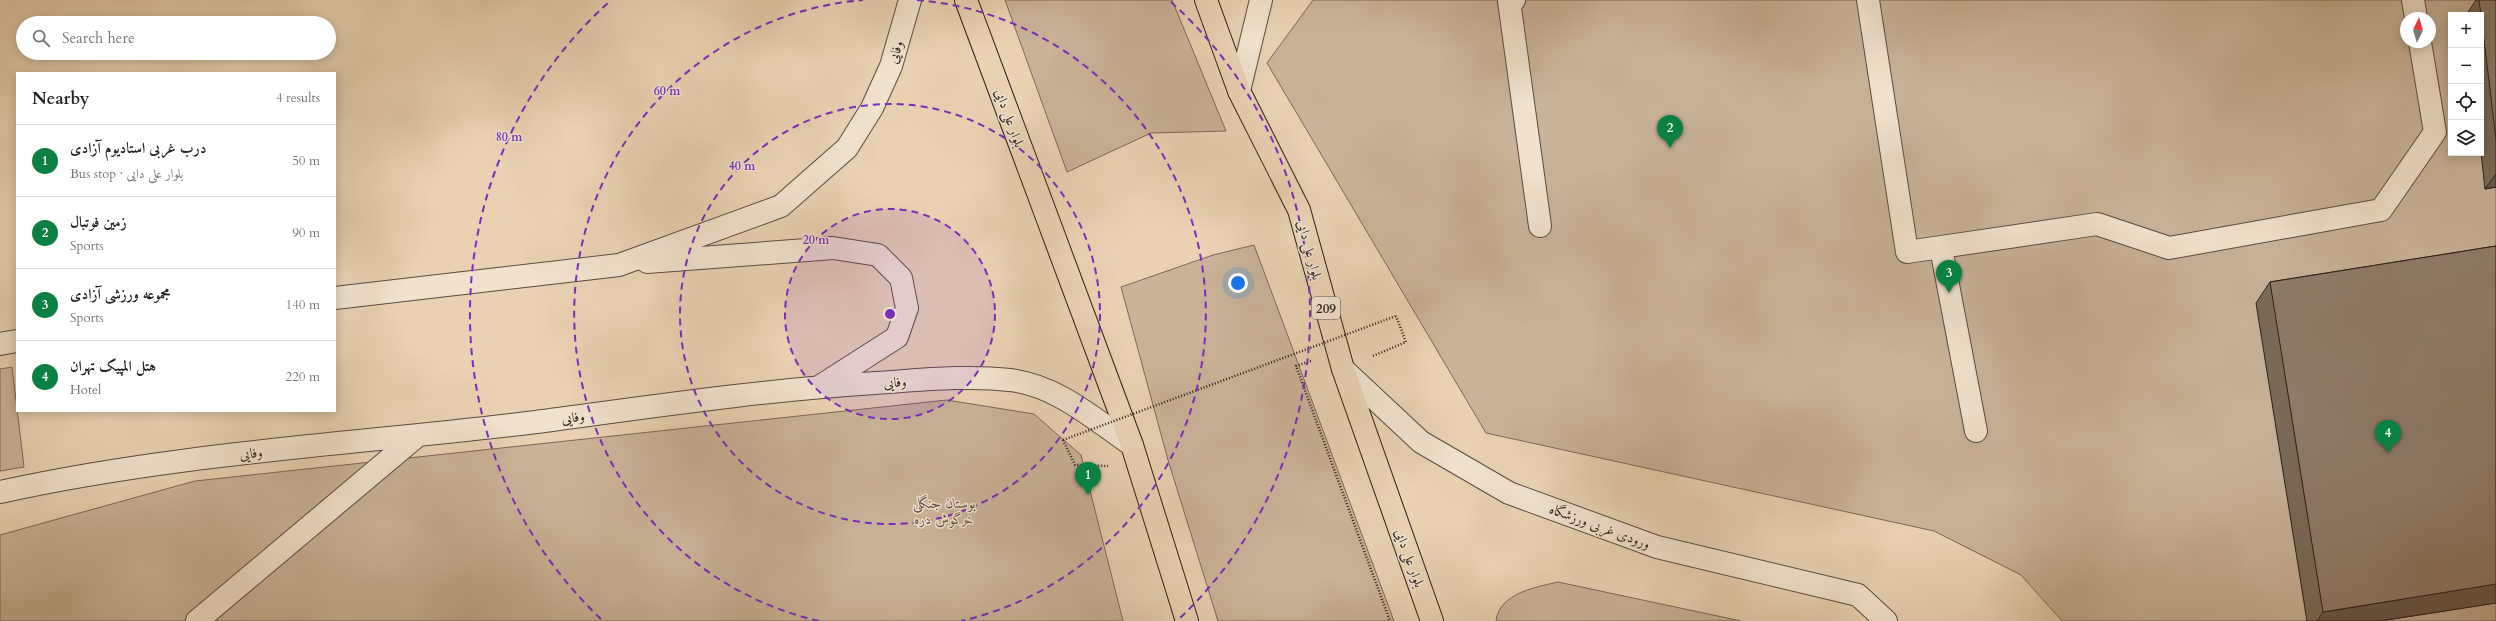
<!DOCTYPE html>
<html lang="en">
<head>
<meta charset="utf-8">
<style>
  :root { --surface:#fff; --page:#f2f2f2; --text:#222; --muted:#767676; --line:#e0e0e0; --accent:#0b8043 }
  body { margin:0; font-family:Cardo,Amiri,serif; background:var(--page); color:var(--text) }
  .controls { position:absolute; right:12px; top:12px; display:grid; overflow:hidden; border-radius:0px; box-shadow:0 2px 10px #0003 }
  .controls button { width:36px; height:36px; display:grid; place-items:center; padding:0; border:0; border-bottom:1px solid var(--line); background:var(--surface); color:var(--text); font:20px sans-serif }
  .compass { position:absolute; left:2400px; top:12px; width:36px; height:36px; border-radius:50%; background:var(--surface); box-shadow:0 2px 10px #0003; rotate:5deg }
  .you { position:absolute; left:1238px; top:283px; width:14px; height:14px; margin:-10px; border:3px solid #fff; border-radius:50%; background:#1a73e8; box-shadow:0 0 0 6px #1a73e833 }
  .badge { display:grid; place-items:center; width:26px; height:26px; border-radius:50%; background:var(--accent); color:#fff; font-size:13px; font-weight:700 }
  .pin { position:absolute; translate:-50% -33px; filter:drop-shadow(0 1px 2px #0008) }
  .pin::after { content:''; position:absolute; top:21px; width:14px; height:12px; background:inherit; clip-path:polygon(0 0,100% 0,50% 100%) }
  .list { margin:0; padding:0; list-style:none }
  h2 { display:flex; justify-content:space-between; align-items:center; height:52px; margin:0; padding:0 16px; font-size:17px }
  h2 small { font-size:13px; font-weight:400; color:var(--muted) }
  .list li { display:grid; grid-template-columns:26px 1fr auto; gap:12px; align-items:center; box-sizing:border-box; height:72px; padding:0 16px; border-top:1px solid var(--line) }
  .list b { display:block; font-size:15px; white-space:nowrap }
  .list p { margin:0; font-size:13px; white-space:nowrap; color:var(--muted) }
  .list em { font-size:13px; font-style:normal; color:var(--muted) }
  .icon { flex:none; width:22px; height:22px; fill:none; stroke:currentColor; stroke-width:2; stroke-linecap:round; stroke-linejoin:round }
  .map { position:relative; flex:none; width:2496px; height:621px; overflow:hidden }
  .search { position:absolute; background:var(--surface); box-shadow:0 2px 10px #0003; left:16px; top:16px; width:320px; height:44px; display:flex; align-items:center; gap:10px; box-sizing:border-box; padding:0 14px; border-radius:22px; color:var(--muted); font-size:15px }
  .panel { position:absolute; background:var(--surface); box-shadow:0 2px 10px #0003; left:16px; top:72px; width:320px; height:340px; border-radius:0px }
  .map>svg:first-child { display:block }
</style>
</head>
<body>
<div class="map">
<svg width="2496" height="621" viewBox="0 0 2496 621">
  <rect width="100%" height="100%" fill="#e8d2b2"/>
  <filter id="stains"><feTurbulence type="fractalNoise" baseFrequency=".005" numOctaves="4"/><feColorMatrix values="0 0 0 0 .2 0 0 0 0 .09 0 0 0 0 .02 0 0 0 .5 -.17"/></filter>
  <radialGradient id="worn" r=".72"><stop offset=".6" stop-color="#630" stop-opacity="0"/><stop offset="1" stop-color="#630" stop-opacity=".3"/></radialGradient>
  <!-- green -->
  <path fill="#c8b398" stroke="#796858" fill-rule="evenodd" d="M1005,0H1172L1226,131L1151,133L1067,172Z
    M1313,0H2496V621H2062L2021,575L1934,531L1486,433L1267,63ZM2451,15H2481V153H2451ZM2406,18H2430V42H2406Z
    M1254,245L1394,621H1218L1168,460L1121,287L1213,255Z
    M12,367L24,467L0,471V369Z
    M947,400L1034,414L1081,455L1123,621H0V535L195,481Z
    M1558,582L1741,621H1496C1499,593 1537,587 1558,582Z"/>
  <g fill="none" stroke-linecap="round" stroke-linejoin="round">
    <!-- minor casing -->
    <g stroke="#5a4b3f" stroke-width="24">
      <path id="minor" d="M1514,0L1509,1L1540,226
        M1868,0L1907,252L2097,224L2169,248L2381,210L2435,132L2420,42
        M2413,0L2416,18
        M1239,91L1261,0
        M1941,248L1976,431
        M647,262L833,248L878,255L901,278L907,308L897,337L822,385
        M335,298L619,265L781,206L847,148L872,108L891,66L910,0
        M0,344L17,341
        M1343,369L1421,442L1509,493L1657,547L1858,595L1886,621
        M0,492C176,453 357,444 536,422C649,407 763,390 876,383C921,380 966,375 1010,380C1056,385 1094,419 1132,445
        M197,621L417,436"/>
    </g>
    <!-- major casing -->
    <g stroke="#2a1e19" stroke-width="24">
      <path id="major" d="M966,0L1132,445L1187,621
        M1206,0L1239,91L1299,210L1343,369L1432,621"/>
    </g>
    <!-- path -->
    <path stroke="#2a1e19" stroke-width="2.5" stroke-dasharray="1 2" stroke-linecap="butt" d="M1373,356L1406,342L1396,316
      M1311,361L1296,366L1390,621
      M1063,440L1075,465L1108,466"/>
    <!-- minor -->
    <use href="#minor" stroke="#f0e2cd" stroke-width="22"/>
    <!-- major -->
    <use href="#major" stroke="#e8d2b2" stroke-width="22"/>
    <!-- path-bridge -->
    <path stroke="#2a1e19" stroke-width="2.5" stroke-dasharray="1 2" stroke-linecap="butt" d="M1063,440L1396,316"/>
  </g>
  <!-- wall -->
  <path fill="#796b5a" stroke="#2a1e19" d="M2476,0H2496V187L2485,189L2481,153V15H2466Z
    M2496,246V603L2380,621H2307L2256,303L2270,282Z"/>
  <!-- shaded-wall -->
  <path fill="#63574a" stroke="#2a1e19" d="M2496,174V187L2485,189Z
    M2496,584V603L2380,621H2317L2323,612Z"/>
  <!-- building -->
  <path fill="#8d7c69" stroke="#2a1e19" d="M2479,0H2496V139L2481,15Z
    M2496,246V584L2323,612L2270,282Z"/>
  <!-- distance rings -->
  <circle cx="890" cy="314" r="105" fill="#7b2cbf" fill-opacity=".12"/>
  <g fill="none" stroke="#7b2cbf" stroke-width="2" stroke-dasharray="7 5">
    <circle cx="890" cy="314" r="105"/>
    <circle cx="890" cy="314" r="210"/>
    <path d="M819 621A315 315 0 0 1 863 0M917 0A315 315 0 0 1 961 621"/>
    <path d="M601 619A420 420 0 0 1 609 2M1171 2A420 420 0 0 1 1179 619"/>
  </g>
  <g text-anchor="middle" stroke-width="3" stroke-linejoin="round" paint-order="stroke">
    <!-- shield labels -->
    <rect fill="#f0e2cd" stroke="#65594f" stroke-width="1" x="1312" y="297" width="28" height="22" rx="3"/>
    <g font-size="13" font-weight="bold" fill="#2a1e19">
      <text x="1326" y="313">209</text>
    </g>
    <!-- street labels -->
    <g font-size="14" fill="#2a1e19" stroke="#f0e2cd">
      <text transform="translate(895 52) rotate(-73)" y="5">وفایی</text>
      <text transform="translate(1010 118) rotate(70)" y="5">بلوار علی دایی</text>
      <text transform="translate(1310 250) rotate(75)" y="5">بلوار علی دایی</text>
      <text transform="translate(895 382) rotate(-4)" y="5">وفایی</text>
      <text transform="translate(573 417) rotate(-7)" y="5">وفایی</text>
      <text transform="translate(251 453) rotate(-6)" y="5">وفایی</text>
      <text transform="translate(1600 526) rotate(20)" y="5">ورودی غربی ورزشگاه</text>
      <text transform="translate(1410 558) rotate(70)" y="5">بلوار علی دایی</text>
    </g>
    <!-- park labels -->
    <g font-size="14" font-style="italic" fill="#594b3f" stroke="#f0e2cd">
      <text x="944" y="508">بوستان جنگلی<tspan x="944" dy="16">خرگوش دره</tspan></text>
    </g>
  </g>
  <circle cx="890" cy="314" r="6" fill="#7b2cbf" stroke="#f0e2cd" stroke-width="2"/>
  <g font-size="12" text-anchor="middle" font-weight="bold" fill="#7b2cbf" stroke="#f0e2cd" stroke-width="3" stroke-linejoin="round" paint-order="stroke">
    <text x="667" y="95">60 m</text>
    <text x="509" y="141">80 m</text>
    <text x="742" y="170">40 m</text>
    <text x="816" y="244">20 m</text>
  </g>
  <rect width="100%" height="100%" filter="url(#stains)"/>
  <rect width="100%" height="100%" fill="url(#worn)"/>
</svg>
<div class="controls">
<button>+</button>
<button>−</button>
<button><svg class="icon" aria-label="locate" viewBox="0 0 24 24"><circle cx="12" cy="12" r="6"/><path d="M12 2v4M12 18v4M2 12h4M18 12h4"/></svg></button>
<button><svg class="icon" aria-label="layers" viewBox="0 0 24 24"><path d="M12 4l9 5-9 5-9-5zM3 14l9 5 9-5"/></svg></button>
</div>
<svg class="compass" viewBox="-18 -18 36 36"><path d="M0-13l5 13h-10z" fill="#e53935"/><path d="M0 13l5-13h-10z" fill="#767676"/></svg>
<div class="you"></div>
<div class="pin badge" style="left:1088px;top:495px">1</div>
<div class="pin badge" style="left:1670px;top:148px">2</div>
<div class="pin badge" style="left:1949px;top:293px">3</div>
<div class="pin badge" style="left:2388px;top:453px">4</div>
<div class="search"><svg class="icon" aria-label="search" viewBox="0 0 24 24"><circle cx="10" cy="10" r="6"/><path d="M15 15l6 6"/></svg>Search here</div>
<section class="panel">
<h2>Nearby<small>4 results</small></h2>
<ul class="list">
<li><span class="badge">1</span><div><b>درب غربی استادیوم آزادی</b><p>Bus stop · بلوار علی دایی</p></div><em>50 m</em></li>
<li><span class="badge">2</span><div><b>زمین فوتبال</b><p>Sports</p></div><em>90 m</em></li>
<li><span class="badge">3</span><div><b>مجموعه ورزشی آزادی</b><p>Sports</p></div><em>140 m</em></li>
<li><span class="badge">4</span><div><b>هتل المپیک تهران</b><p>Hotel</p></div><em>220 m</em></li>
</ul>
</section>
</div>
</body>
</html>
